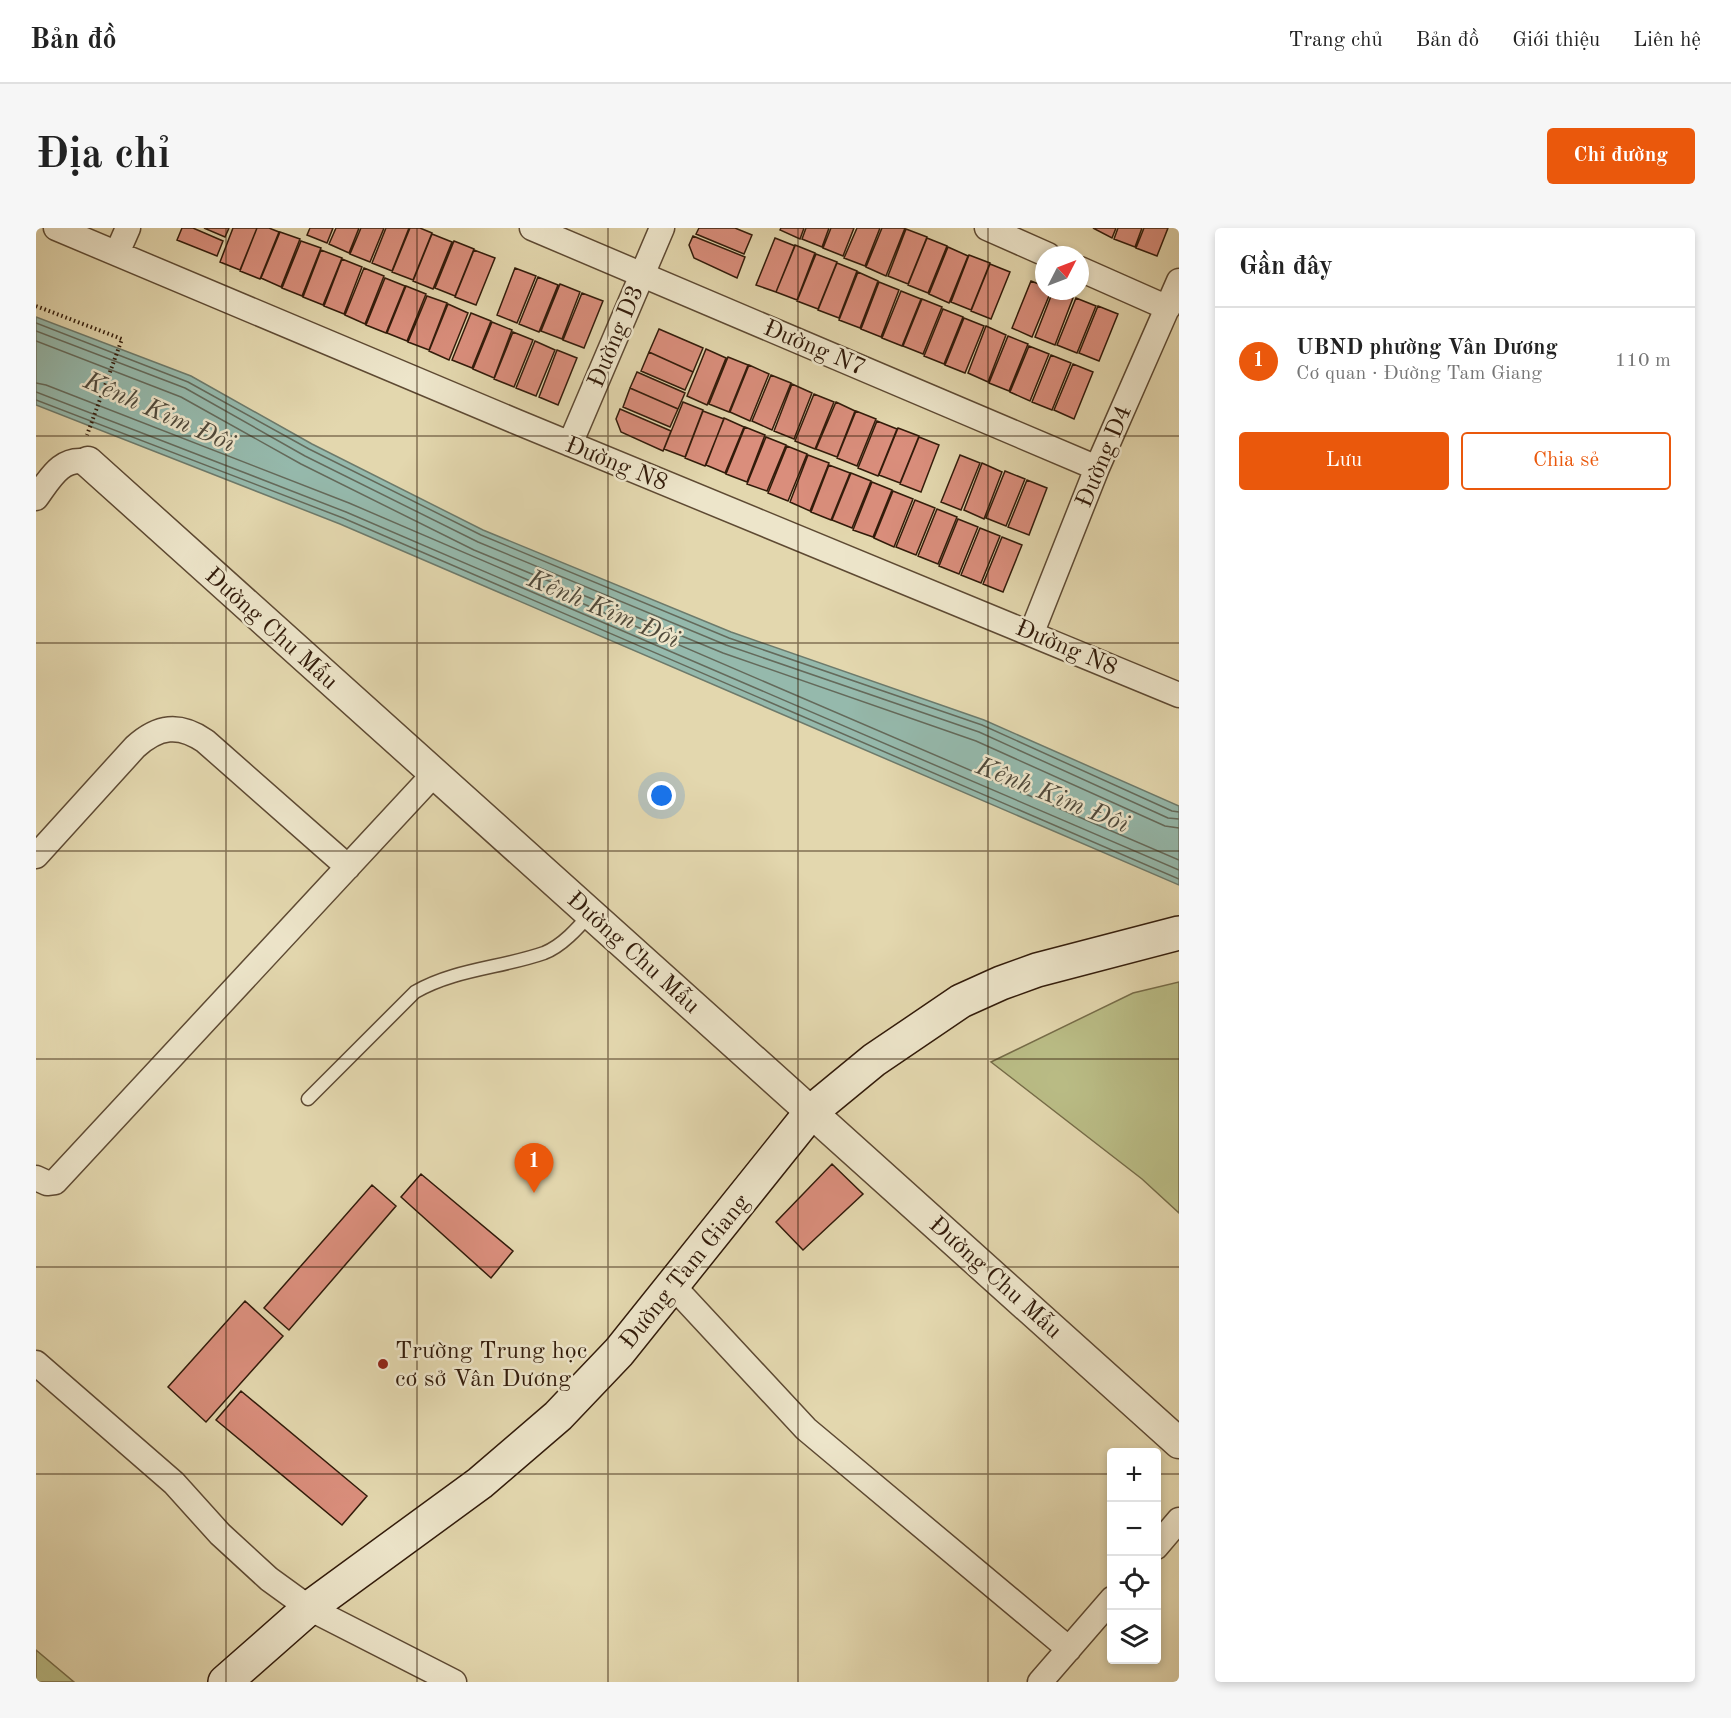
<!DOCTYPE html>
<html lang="vi">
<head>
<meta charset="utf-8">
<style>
  :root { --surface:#fff; --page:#f6f6f6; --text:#222; --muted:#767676; --line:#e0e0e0; --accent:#ea580c }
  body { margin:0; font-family:"Old Standard TT",serif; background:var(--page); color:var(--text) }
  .controls { position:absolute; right:18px; bottom:18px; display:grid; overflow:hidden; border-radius:6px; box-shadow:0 3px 9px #0003 }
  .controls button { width:54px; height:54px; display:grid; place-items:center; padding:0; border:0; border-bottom:2px solid var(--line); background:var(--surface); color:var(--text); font:30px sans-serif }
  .compass { position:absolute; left:999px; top:18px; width:54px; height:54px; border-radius:50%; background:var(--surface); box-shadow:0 3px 9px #0003; rotate:48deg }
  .you { position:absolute; left:626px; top:568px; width:21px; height:21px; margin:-15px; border:4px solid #fff; border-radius:50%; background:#1a73e8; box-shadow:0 0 0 9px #1a73e833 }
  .badge { display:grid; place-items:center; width:39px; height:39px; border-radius:50%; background:var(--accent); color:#fff; font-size:20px; font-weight:700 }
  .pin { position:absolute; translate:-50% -50px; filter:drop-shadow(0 2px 3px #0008) }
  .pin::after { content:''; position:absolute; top:32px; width:21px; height:18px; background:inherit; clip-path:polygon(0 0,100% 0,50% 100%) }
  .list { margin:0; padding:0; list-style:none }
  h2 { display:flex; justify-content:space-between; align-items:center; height:78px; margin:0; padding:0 24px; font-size:26px }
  h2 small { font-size:20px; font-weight:400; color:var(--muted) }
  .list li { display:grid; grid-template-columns:39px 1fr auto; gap:18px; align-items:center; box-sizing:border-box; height:108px; padding:0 24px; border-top:2px solid var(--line) }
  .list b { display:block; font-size:22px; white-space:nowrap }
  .list p { margin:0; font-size:20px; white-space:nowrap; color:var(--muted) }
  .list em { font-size:20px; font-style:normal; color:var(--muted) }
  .actions { display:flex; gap:12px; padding:18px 24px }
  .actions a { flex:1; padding:14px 0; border:2px solid var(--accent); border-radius:6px; text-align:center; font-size:21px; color:var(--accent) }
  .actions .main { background:var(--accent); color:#fff }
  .icon { flex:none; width:33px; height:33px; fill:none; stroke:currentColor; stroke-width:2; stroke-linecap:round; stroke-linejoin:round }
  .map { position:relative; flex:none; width:1143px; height:1454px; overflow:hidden; border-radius:6px }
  header { display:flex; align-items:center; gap:36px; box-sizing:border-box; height:84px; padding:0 30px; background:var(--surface); border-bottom:2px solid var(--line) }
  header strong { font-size:28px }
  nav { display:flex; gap:33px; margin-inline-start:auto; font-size:21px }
  .intro { display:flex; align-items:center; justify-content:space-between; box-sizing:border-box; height:144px; padding:0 36px }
  h1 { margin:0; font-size:42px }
  .button { padding:15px 27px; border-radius:6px; background:var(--accent); color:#fff; font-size:21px; font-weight:700 }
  main { display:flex; gap:36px; padding:0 36px }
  aside { flex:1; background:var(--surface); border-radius:6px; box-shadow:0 3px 9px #0003 }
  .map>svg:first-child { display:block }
</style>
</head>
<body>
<header>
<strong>Bản đồ</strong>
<nav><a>Trang chủ</a><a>Bản đồ</a><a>Giới thiệu</a><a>Liên hệ</a></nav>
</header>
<div class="intro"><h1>Địa chỉ</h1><a class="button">Chỉ đường</a></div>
<main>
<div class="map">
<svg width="1143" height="1454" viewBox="0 0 1143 1454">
  <rect width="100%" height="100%" fill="#e3d7ae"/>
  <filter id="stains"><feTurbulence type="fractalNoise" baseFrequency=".00333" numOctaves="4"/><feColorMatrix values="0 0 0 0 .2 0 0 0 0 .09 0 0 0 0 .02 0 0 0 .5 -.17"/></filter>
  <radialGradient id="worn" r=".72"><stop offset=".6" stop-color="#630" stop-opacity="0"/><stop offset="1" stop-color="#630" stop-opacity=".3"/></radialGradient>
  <!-- green -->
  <path fill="#babd86" stroke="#766c48" stroke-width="1.5" d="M1143,754V985L1106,951L955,834L1097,765Z
    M0,1422L38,1454H0Z"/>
  <!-- water -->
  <path fill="#95b9ac" stroke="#6d7a6b" stroke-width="1.5" d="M0,89L155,148L276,216L447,302L695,404L948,492L1143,578V657L304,296L0,177Z"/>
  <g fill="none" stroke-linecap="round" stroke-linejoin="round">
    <!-- shore -->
    <path stroke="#646a5b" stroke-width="1.5" d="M0,95L152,154L273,221L445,307L693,410L946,497L1136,583L1143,584
      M0,103L149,160L269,228L442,314L690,417L943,504L1132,590L1143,591
      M0,113L145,169L265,236L438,322L687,425L940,513L1129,598L1143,600
      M0,155L10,157L313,275L1143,632
      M0,164L310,284L1143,642
      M0,172L307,290L1143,651"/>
  </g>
  <!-- building -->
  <path fill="#da8e7c" stroke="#321b0a" stroke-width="1.5" d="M146,0H157L187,13L181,28L141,12Z
    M168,0H193L189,9Z
    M197,0H221L204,42L184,34Z
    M221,0H233L243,4L224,51L204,43Z
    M274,0H297L291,15L271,7Z
    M300,0H323L313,25L293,16Z
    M325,0H348L334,34L314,26Z
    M350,0H373L356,43L336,35Z
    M374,0H384L396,5L377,52L356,44Z
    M663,0H699L716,7L708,26L660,6Z
    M745,0H768L764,11L744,2Z
    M770,0H793L786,19L766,11Z
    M795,0H818L807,28L787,20Z
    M821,0H844L829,38L808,30Z
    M846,0H869L850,48L830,39Z
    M1057,0H1080L1076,10Z
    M1082,0H1106L1099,19L1078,11Z
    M1108,0H1132L1121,28L1100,20Z
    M870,1L891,9L872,56L852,48Z
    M244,4L264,11L245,59L225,50Z
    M396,6L416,14L397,61L377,53Z
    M657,8L709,29L701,50L658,30L653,17Z
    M739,10L759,18L740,64L720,57Z
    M891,10L911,18L892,65L872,57Z
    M265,13L285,20L266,68L246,60Z
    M418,13L438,21L419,68L399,60Z
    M759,17L779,25L761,72L740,64Z
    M912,19L932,28L913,75L893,66Z
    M285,22L306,30L287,77L267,69Z
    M438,22L459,30L440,77L419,69Z
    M780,26L801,34L782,81L761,73Z
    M933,27L954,35L935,82L915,74Z
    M306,31L326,39L308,86L288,78Z
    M801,35L821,43L803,90L782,82Z
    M954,36L974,44L955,91L935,83Z
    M328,40L348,48L329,96L309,87Z
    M479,40L500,48L481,95L461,87Z
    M822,44L842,53L824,100L803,92Z
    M502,49L522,57L503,104L483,96Z
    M349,50L369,58L350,105L330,97Z
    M995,53L1008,58V63H1015L996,109L976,100Z
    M843,54L863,62L845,109L825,101Z
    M524,56L544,64L526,111L505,103Z
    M370,58L390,66L371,113L351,105Z
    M865,63L885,71L866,118L846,110Z
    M1017,63L1037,70L1019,117L999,109Z
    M546,65L567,73L548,120L527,112Z
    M391,68L411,75L393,122L372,114Z
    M1040,70L1060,78L1041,125L1021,117Z
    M886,71L906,79L887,126L867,118Z
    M412,76L432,85L413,132L393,123Z
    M1062,78L1082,86L1063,133L1043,125Z
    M907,81L927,89L908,136L888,128Z
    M435,85L455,93L436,140L416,132Z
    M928,90L948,98L929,145L909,137Z
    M456,94L476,102L458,150L437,141Z
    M950,98L970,107L952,154L932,145Z
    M623,101L667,120L657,144L613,124Z
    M477,104L497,112L478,159L458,151Z
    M972,108L992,116L973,163L953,155Z
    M499,113L519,122L500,168L480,160Z
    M993,118L1013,126L994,173L974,164Z
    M670,121L690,130L671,177L651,168Z
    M521,122L541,130L522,177L503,169Z
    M613,124L657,144L649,162L605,143Z
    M1015,127L1035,135L1016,182L996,174Z
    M692,129L712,137L693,184L673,176Z
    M1037,136L1057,144L1038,191L1018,182Z
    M713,137L733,146L714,193L694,184Z
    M601,144L649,165L642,181L594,160Z
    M735,147L755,155L736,202L716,193Z
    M756,156L776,165L758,211L738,203Z
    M594,160L642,181L634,199L587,179Z
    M778,166L798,174L779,221L759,213Z
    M647,174L667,182L649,229L628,221Z
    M800,174L819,183L801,229L780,221Z
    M584,181L635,203L627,223L585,204L580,191Z
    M667,183L688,191L669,238L649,230Z
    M820,183L840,191L821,238L801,230Z
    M688,190L708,199L689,245L670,237Z
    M841,193L861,201L842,248L822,240Z
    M709,199L729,207L711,254L690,246Z
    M862,200L883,208L864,255L843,247Z
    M730,209L750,217L731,263L711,256Z
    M883,209L903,217L885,264L864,256Z
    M751,218L771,226L752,273L732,265Z
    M772,227L793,235L774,283L754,274Z
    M924,227L944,235L925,282L905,274Z
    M946,235L966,244L948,291L928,282Z
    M793,237L814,245L795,292L775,284Z
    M969,243L989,251L970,298L950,290Z
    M815,245L835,253L816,300L796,292Z
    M991,252L1011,260L993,307L972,299Z
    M836,254L856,262L837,309L817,302Z
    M857,263L877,271L858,319L838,310Z
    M879,272L899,280L880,327L860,319Z
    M901,281L921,289L902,336L882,328Z
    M922,291L942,299L923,346L903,338Z
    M944,300L964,308L945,355L925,347Z
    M966,309L986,317L967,364L947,356Z
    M796,936L827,966L767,1022L740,994Z
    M385,946L477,1023L455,1050L365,969Z
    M336,957L360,978L253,1102L228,1080Z
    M209,1073L247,1108L170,1194L132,1159Z
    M205,1163L331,1268L306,1297L180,1192Z"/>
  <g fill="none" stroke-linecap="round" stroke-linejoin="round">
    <!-- service casing -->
    <g stroke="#5e4a33" stroke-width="15">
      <path id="service" d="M272,871L379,764C419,741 465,740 508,725C526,718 542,700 554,686"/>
    </g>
    <!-- minor casing -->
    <g stroke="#5e4a33" stroke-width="27">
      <path id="minor" d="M20,0L481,194L1143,467
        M496,0L1061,240
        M951,0L1012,27
        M81,25L92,0
        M1044,41L1132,80
        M534,216L626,0
        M0,270C14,251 25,228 52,234
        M996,404L1061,240L1143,53
        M0,628L99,519C122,498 143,495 169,513L312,639
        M0,950L11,955L19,954L398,546
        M637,1058L770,1201L1033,1421
        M0,1135L138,1255L184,1306L233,1351L273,1380L418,1454
        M1120,1319L1143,1292
        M1004,1454L1076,1371"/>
    </g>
    <!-- tertiary casing -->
    <g stroke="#5e4a33" stroke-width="33">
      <path id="tertiary" d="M52,234L1143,1215"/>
    </g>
    <!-- secondary casing -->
    <g stroke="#321b0a" stroke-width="36">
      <path id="secondary" d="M189,1454L273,1380L444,1255L522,1188L583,1124L776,883L838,832L925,773L965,755L1001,742L1143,705"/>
    </g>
    <!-- path -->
    <path stroke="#321b0a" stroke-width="4" stroke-dasharray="1.5 3" stroke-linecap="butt" d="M0,78L86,111L51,207"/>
    <!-- service -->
    <use href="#service" stroke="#ede5ca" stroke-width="12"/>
    <!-- minor -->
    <use href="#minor" stroke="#ede5ca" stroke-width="24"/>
    <!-- tertiary -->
    <use href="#tertiary" stroke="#ede5ca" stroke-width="30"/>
    <!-- secondary -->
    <use href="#secondary" stroke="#ede5ca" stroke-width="33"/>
  </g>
  <!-- grid -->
  <path fill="none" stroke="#321b0a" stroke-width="1.5" stroke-opacity="0.55" d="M190,0V1454M381,0V1454M572,0V1454M762,0V1454M952,0V1454M0,208H1143M0,415H1143M0,623H1143M0,831H1143M0,1039H1143M0,1246H1076M1120,1246H1143"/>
  <!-- markers -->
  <circle fill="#8f2418" stroke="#ede5ca" stroke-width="2" cx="347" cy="1136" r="6"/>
  <g text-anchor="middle" stroke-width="5" stroke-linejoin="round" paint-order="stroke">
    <!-- street labels -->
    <g font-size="24" fill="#321b0a" stroke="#ede5ca">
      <text transform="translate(579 108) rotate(-67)" y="8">Đường D3</text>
      <text transform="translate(779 119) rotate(23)" y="8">Đường N7</text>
      <text transform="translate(1067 228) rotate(-67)" y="8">Đường D4</text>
      <text transform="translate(581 235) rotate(22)" y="8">Đường N8</text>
      <text transform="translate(236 400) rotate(42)" y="8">Đường Chu Mẫu</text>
      <text transform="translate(1031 419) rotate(23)" y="8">Đường N8</text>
      <text transform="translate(598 724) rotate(42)" y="8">Đường Chu Mẫu</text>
      <text transform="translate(648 1043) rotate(-51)" y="8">Đường Tam Giang</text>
      <text transform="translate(960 1049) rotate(42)" y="8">Đường Chu Mẫu</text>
    </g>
    <!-- poi labels -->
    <g font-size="24" fill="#321b0a" stroke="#ede5ca" text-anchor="start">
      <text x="359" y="1130">Trường Trung học<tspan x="359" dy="28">cơ sở Vân Dương</tspan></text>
    </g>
    <!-- water labels -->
    <g font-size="26" font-style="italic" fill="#504a3b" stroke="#ede5ca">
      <text transform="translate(124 183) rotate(24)" y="9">Kênh Kim Đôi</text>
      <text transform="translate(568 380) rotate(23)" y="9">Kênh Kim Đôi</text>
      <text transform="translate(1017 566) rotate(22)" y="9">Kênh Kim Đôi</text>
    </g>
  </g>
  <rect width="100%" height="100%" filter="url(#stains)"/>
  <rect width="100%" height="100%" fill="url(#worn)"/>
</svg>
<div class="controls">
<button>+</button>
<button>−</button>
<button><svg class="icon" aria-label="locate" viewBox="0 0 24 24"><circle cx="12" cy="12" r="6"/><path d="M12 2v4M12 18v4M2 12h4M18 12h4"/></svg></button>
<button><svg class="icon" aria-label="layers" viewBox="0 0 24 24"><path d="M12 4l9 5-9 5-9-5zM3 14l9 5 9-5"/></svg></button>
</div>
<svg class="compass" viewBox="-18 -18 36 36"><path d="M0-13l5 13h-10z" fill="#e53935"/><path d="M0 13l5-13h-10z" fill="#767676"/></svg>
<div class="you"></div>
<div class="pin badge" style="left:498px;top:965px">1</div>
</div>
<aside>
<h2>Gần đây<small></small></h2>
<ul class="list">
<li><span class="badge">1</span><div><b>UBND phường Vân Dương</b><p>Cơ quan · Đường Tam Giang</p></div><em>110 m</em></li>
</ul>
<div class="actions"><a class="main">Lưu</a><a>Chia sẻ</a></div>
</aside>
</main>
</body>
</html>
